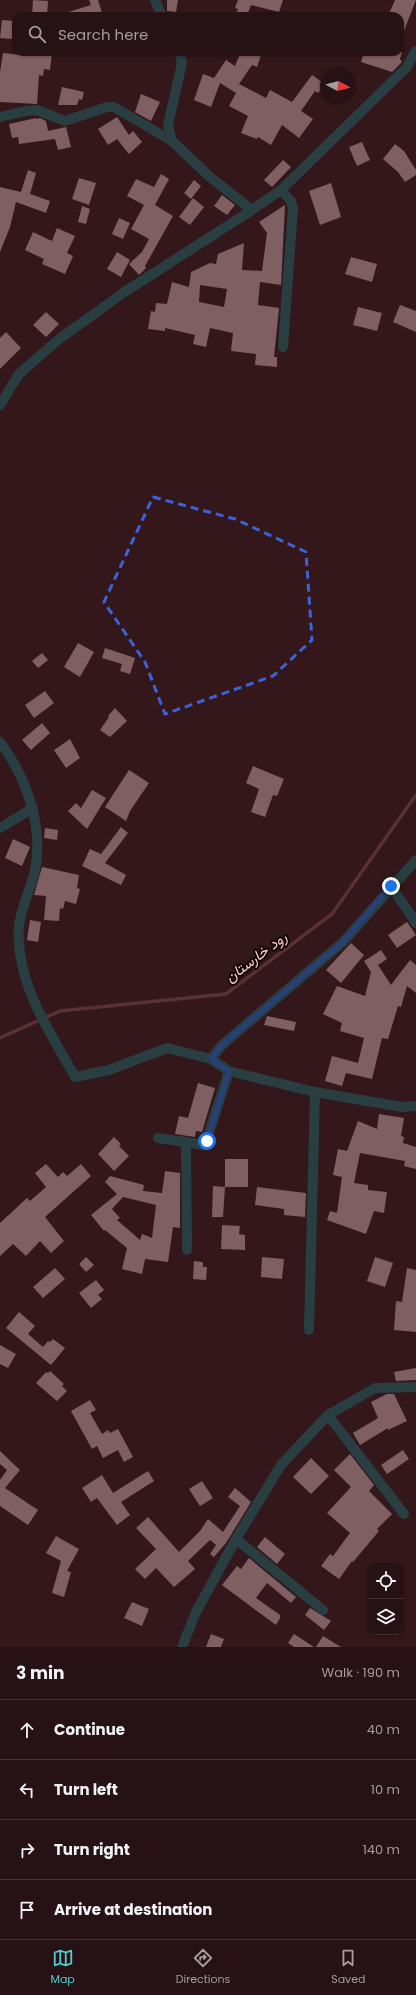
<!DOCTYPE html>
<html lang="en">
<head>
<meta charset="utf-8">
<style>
  :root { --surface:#261114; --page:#321f22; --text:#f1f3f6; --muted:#a49da0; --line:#423134; --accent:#52ccd1 }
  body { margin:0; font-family:Poppins,Vazirmatn,sans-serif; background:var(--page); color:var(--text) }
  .controls { position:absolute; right:12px; bottom:12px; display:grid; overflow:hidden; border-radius:8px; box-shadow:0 1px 3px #0004 }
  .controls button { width:36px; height:36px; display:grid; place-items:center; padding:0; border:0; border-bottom:1px solid var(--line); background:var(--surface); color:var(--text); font:20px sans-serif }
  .compass { position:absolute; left:320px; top:68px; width:36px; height:36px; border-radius:50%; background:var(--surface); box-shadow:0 1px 3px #0004; rotate:97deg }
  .stop { position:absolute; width:12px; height:12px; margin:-9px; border:3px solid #1a73e8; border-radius:50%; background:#fff }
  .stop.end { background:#1a73e8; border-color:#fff; box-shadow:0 1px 4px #0008 }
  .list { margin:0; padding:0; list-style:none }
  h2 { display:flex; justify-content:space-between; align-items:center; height:52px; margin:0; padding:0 16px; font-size:17px }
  h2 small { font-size:13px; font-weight:400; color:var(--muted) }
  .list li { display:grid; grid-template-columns:26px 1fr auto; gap:12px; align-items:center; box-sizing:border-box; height:60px; padding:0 16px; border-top:1px solid var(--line) }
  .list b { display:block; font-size:15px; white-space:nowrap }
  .list em { font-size:13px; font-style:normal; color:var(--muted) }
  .icon { flex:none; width:22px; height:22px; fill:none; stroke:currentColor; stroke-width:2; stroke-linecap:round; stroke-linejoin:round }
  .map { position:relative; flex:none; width:416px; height:1647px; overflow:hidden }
  .search { position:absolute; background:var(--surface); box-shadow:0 1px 3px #0004; left:12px; right:12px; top:12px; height:44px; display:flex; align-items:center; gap:10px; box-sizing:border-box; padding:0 14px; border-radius:12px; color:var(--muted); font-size:15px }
  .sheet { height:292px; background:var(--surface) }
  nav { display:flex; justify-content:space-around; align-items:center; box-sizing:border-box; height:56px; border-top:1px solid var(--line); background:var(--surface); font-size:11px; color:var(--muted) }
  nav a { display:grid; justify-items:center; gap:2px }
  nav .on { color:var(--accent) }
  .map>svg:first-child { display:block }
</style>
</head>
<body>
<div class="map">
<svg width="416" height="1647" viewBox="0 0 416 1647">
  <rect width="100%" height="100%" fill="#33171b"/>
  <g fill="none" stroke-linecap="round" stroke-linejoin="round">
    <!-- stream -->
    <path stroke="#874e5a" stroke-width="3.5" d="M0,1038L60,1011L226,994L332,914L416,795"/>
  </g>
  <!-- building -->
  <path fill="#ddb5b8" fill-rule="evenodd" d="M33,0L48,1L47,16H32Z
    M89,0H98L103,16H94L93,14L85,16H62V14L91,5Z
    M167,0H178L176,12L167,11Z
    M238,0H283L279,12L251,5L247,16H235L238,9L235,8Z
    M395,0H416L400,41V16H388Z
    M2,20L14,21L13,39L0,38Z
    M31,52H52L50,70L44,69L43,76L39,75L37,104L0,102V72L3,53L30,56Z
    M241,52H262L257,67L252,65L239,84L266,98L270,90L292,102L312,75L325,84L318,93L315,91L301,111L313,119L299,138L282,125L271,145L258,137L257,139L241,133L248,116L229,106L236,93L220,83L211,107L194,100L203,74L214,78L226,60L235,66Z
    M364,52H402L400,59L402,62L392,72L361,62Z
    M62,87L84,92L82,100L79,99L77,105H58Z
    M141,94L160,102L151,121L135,112Z
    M117,117L129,135L133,131L142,142L129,154L117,139L108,145L98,129Z
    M36,118V119L40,118L46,121L48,131L66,127L71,147L58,150L55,139L19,144L18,137L12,138L9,124Z
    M362,142L370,160L357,166L349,147Z
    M395,144L404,151L416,170V175L405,182L398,172L383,159Z
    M283,160L291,167L272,187L264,180Z
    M28,170L36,173L30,194L50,201L46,213L16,202L10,227L0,252V187L21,192Z
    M161,174L169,179L155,205L173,216L145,266L146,268L139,275L129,264L142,252L149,239L131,229L144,205L127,196L136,179L154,187Z
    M79,178L96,183L89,205L72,199Z
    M194,180L201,186L191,199L184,193Z
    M331,183L341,217L320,225L309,191Z
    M222,195L235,205L227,215L214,206Z
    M193,198L204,207L190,225L179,217Z
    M285,205L281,285L260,282L258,305L279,308L274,357H277V367L255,365L256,354L231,351L233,333L210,328L206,347L193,344L195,335L165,328V331L148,329L151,311L155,312L156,303L167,304L172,282L189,287L191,272L210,263L216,264L218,254L244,243L242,270L262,271L267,233L259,222ZM200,285L227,289L224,307L199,302Z
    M82,206L90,209L86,224L78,222Z
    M119,218L130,223L123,239L112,234Z
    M57,228L75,236L67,253L73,256L65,274L42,264L44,259L25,250L33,232L52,241Z
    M117,252L130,260L121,277L107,269Z
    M351,257L377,264L372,282L345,274Z
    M400,305L416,311V332L393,322Z
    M358,307L382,313L377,331L353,325Z
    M46,312L59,324L46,337L33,325Z
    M6,332L21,348L0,369V338Z
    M78,643L94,652L80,677L64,667Z
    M105,648L135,658L130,674L120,671L122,664L102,658Z
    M42,653L48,660L38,668L32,661Z
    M45,691L54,703L34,718L25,705Z
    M115,708L127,721L110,737L100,730L109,717L108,716Z
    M42,723L50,733L31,750L22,740Z
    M70,739L80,758L66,768L54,750Z
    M253,766L284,779L277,796L273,795L265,817L251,812L259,789L246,783Z
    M129,770L149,783L130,811L126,821L105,807Z
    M92,790L106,798L87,829L68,811L76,803L81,808Z
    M121,827L128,833L105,863L126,875L121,885L82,866L90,849L101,854Z
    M45,828L58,830L57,840L44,838Z
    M13,839L30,847L22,866L5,858Z
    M42,867L79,875L77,888L80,889L76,904L65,901L63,909L60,908L59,921L44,920L46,896L34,895Z
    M30,920L41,922L38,942L27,940Z
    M407,922L416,935L397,948L388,935Z
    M351,943L364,955L341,983L326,970Z
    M381,950L387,959L378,965L391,985L410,960L416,965V993L407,986L401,1007L398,1006L388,1039L382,1038L372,1079L346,1073L342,1086L325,1081L332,1056L358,1063L364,1038L340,1031L342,1023L323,1014L337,986L365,996L371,972L364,961Z
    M267,1016L296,1022L294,1031L264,1025Z
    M198,1083L215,1088L202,1132L196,1131L195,1137L175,1134L179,1116L188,1118Z
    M379,1114L404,1118L401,1136L404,1137L403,1143L416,1147V1169L404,1166L405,1161L360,1153L354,1183L368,1185V1190L387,1192L384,1213L374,1211L366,1234L327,1220L330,1211L337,1213L342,1177L333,1175L338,1149L347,1151L358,1121L377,1129Z
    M114,1137L121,1144L119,1146L129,1156L114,1171L98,1154Z
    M225,1159H248V1187H225Z
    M46,1164L58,1177L63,1172L67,1176L81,1164L91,1176L45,1217L64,1241L51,1253L40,1241L26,1256L13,1244L0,1256V1223L27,1198L30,1201L46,1187L35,1173Z
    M165,1171L180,1173V1228L173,1227L168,1262L145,1259L142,1274L122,1269L127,1248L105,1230L104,1231L91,1215L117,1194L105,1182L110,1176L144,1185L143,1191L162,1193ZM123,1197L156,1205L152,1238L142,1234L140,1240L117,1220L120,1218L112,1209Z
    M213,1186L225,1187L223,1217H212Z
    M257,1187L306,1193L305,1217L284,1215V1209L255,1205Z
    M222,1225L240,1226L239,1234L245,1235V1250L221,1249Z
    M86,1257L94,1265L86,1272L79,1264Z
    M262,1257L284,1259L282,1279L261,1277Z
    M375,1257L393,1263L385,1287L367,1281Z
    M194,1261L203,1262V1267H207L206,1280L193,1279Z
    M55,1268L65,1279L43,1298L33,1287Z
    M407,1268L416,1270V1332L394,1330L396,1301L402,1302Z
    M96,1280L104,1290L98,1295L102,1299L91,1308L79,1293Z
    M19,1312L35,1326L28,1334L43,1347L48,1341L50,1342L53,1339L65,1348L51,1365L6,1328Z
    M0,1345L16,1354L8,1368L0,1364Z
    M416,1368V1380L396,1381L394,1372Z
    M50,1371L64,1384L62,1386L67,1391L57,1401L36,1383L46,1372L48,1373Z
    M387,1394H394L407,1421L388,1430V1428L360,1445L353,1433L378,1418L371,1402Z
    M90,1400L96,1410L90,1413L102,1434L108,1430L110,1433L118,1429L133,1457L124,1462L118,1450L103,1458L97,1446L92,1449L71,1411Z
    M403,1450L409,1459L387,1474L381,1465Z
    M0,1451L20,1470L5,1488L38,1510L28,1525L0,1506V1480L7,1470L0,1464Z
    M350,1454L374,1485L369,1491L392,1514L377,1529L379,1531L353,1562L352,1561L339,1579L321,1566L330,1554L333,1556L350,1533L327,1513L351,1487L334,1470Z
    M311,1458L329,1476L311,1494L293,1477Z
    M148,1471L154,1481L121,1502L130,1515L117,1525L97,1498L91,1502L82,1488L102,1475L113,1493Z
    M202,1481L213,1498L200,1506L189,1489Z
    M235,1488L251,1502L226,1543L214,1557L210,1554L216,1545L210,1540L188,1561L195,1569L174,1587L156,1568L145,1579L135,1569L156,1549L136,1528L148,1517L179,1552L200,1531L208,1519L223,1532L240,1506L228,1497Z
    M56,1536L79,1549L67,1571L71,1572L64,1597L52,1593L61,1561L46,1553Z
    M265,1537L285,1554L277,1564L257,1547Z
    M249,1558L296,1597L291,1603L267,1583L256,1598L280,1615V1618L276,1625L222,1585L237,1566L241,1569Z
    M132,1602L149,1609L142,1626L124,1618Z
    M310,1608L331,1621L324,1630L305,1615Z
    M211,1634L224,1639L221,1647H206Z
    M294,1634L314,1647H294L288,1643Z
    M323,1636L341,1647H316Z"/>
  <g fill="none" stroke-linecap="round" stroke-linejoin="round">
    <!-- minor -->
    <path stroke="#1d6d70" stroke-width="10" d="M155,0L162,16
      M179,52L182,63L168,125L172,141L210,177L252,210
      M0,117L26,111L37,110L65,121L107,107H114L172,141
      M281,190L291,201L293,208L283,347
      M0,405L19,374L58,340L123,293L252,210L281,190L406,68L416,51
      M0,742C26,777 44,826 35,870C31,889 21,907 19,926C18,934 19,945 20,953C26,999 54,1038 75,1077L109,1070L167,1048L211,1059L229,1071L315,1092L402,1107L416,1106
      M0,828L33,808
      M391,886L416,923
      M211,1059L222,1045L343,942L416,860
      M158,1138L205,1145L229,1071
      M186,1143L187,1250
      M309,1330L315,1092
      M328,1415L404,1514
      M236,1539L323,1610
      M182,1647L196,1612L236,1539L281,1465L328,1415L375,1388L416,1387"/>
  </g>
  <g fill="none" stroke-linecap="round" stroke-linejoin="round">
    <!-- route -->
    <path stroke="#1a73e8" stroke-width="5" d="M207,1141L229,1071L211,1059L222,1045L343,942L391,886"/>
  </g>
  <!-- marked area -->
  <path d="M0 0H416V1647H0ZM153,497L235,519L306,552L312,640L273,676L165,714L145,662L104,602Z" fill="#33171b" fill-opacity=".55" fill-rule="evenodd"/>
  <path fill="none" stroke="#3c62d8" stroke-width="3" stroke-dasharray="8 5" stroke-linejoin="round" d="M153,497L235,519L306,552L312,640L273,676L165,714L145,662L104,602Z"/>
  <g text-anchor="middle" stroke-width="4" stroke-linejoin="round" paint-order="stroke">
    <!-- water labels -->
    <g font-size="15" font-style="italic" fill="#fccdd1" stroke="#130708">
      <text transform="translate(256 957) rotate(-37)" y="5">رود خارستان</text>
    </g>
  </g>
</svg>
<div class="controls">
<button><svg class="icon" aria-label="locate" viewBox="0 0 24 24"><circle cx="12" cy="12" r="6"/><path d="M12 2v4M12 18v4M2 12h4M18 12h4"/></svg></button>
<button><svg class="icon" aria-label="layers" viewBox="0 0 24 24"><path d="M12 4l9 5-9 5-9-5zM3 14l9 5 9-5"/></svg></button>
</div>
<svg class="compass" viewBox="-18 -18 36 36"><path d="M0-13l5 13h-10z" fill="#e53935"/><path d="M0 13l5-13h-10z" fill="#a49da0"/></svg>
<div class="stop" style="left:207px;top:1141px"></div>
<div class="stop end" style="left:391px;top:886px"></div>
<div class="search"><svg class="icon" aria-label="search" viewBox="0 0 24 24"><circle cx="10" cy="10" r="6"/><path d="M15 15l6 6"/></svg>Search here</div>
</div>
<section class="sheet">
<h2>3 min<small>Walk · 190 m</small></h2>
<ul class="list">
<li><svg class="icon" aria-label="ahead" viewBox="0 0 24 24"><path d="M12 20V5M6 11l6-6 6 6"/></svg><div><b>Continue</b></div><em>40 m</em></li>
<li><svg class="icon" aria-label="left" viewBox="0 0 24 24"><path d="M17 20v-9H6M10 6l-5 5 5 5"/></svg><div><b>Turn left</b></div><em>10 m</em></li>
<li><svg class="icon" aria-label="right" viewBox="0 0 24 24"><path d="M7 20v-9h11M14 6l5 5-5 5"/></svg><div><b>Turn right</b></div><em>140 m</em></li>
<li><svg class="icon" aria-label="arrive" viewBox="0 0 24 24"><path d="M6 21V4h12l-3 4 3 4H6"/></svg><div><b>Arrive at destination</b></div></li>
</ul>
</section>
<nav>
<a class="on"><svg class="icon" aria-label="map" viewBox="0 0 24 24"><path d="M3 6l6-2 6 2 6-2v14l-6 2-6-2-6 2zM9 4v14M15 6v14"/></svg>Map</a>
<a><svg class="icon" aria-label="directions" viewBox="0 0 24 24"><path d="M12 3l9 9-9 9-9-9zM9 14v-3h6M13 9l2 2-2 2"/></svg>Directions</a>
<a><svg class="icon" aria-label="saved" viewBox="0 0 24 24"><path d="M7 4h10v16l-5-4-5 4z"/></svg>Saved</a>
</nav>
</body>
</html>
